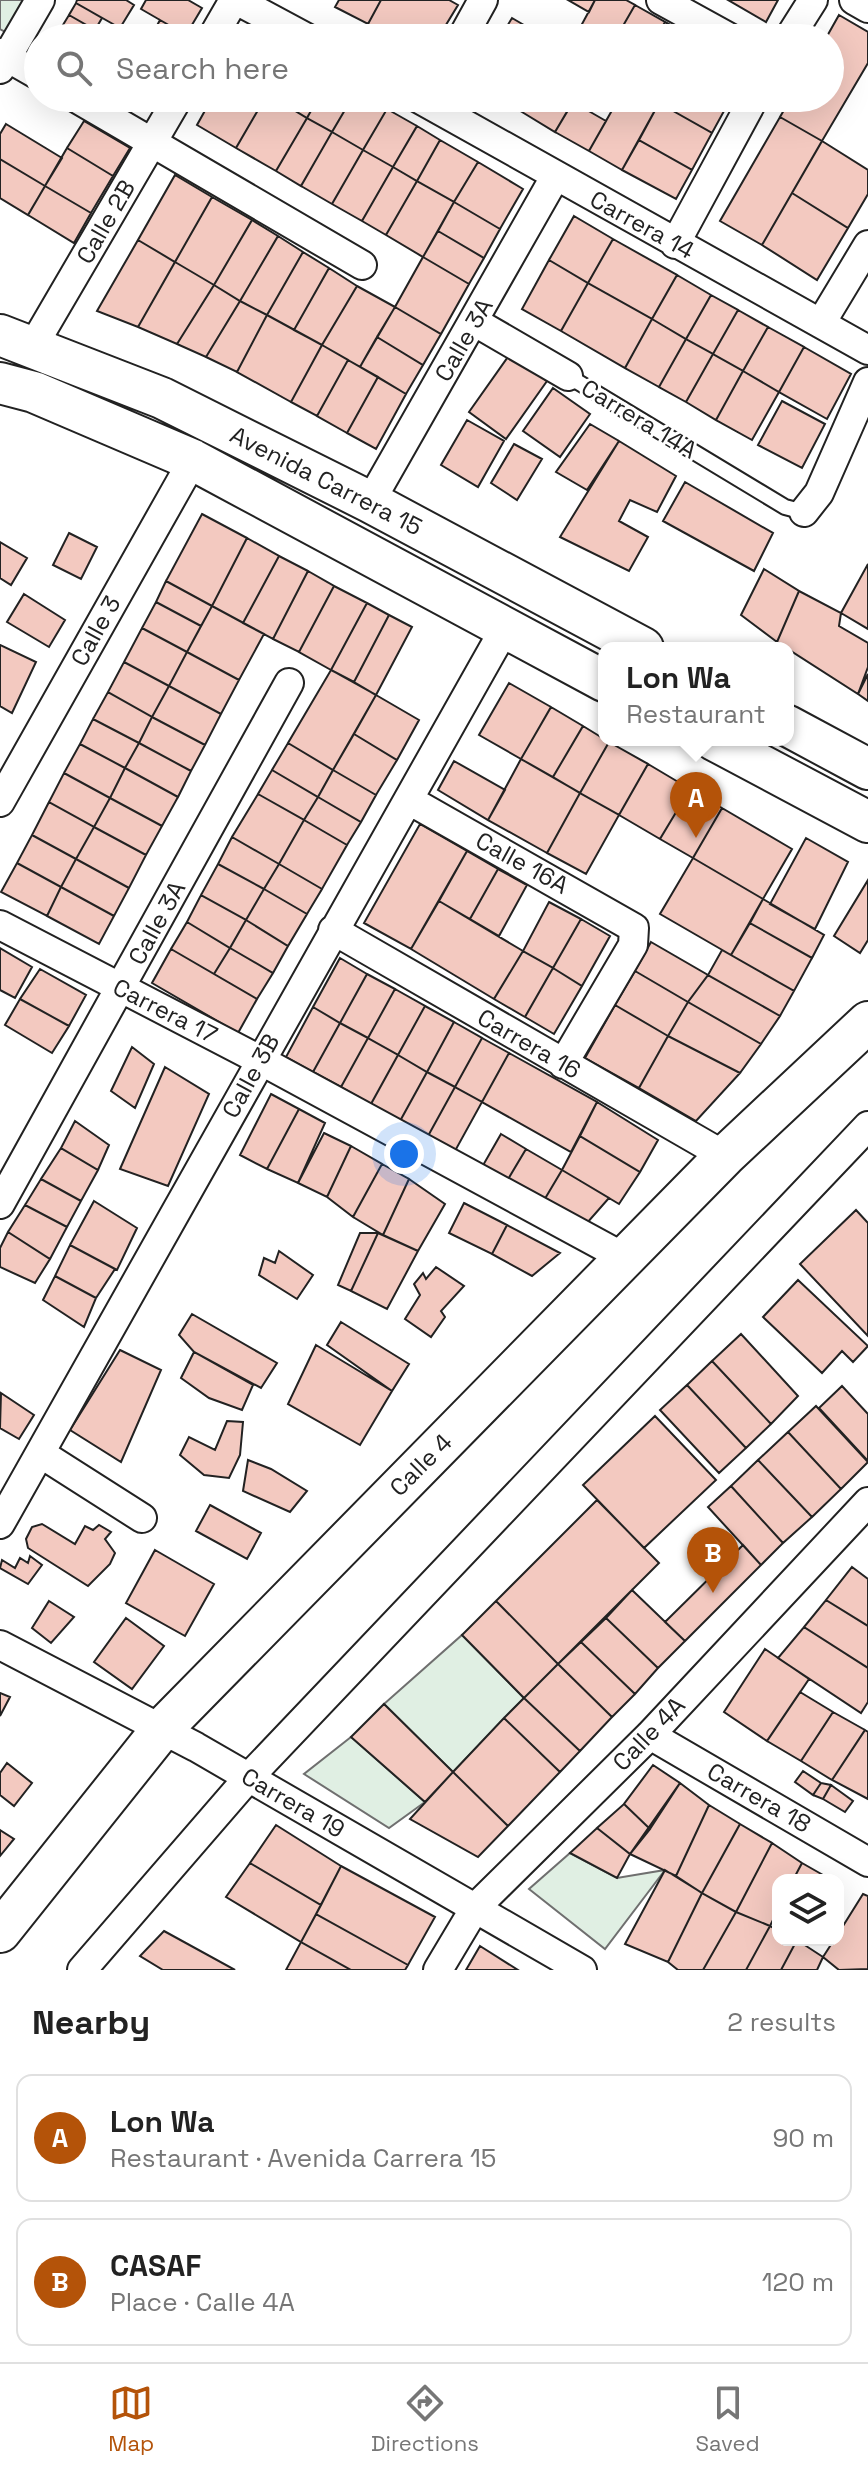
<!DOCTYPE html>
<html lang="en">
<head>
<meta charset="utf-8">
<style>
  :root { --surface:#fff; --page:#f6f6f6; --text:#222; --muted:#767676; --line:#e0e0e0; --accent:#b45309 }
  body { margin:0; font-family:"Space Grotesk",sans-serif; background:var(--page); color:var(--text) }
  .controls { position:absolute; right:24px; bottom:24px; display:grid; overflow:hidden; border-radius:16px; box-shadow:0 8px 32px #0002 }
  .controls button { width:72px; height:72px; display:grid; place-items:center; padding:0; border:0; border-bottom:2px solid var(--line); background:var(--surface); color:var(--text); font:40px sans-serif }
  .you { position:absolute; left:404px; top:1154px; width:28px; height:28px; margin:-20px; border:6px solid #fff; border-radius:50%; background:#1a73e8; box-shadow:0 0 0 12px #1a73e833 }
  .badge { display:grid; place-items:center; width:52px; height:52px; border-radius:50%; background:var(--accent); color:#fff; font-size:26px; font-weight:700 }
  .pin { position:absolute; translate:-50% -66px; filter:drop-shadow(0 2px 4px #0008) }
  .pin::after { content:''; position:absolute; top:42px; width:28px; height:24px; background:inherit; clip-path:polygon(0 0,100% 0,50% 100%) }
  .popup { position:absolute; left:598px; top:642px; width:196px; height:104px; box-sizing:border-box; display:grid; place-content:center; border-radius:16px; background:var(--surface); filter:drop-shadow(0 2px 6px #0005); font-size:26px; white-space:nowrap; color:var(--muted) }
  .popup b { font-size:30px; color:var(--text) }
  .popup::after { content:''; position:absolute; left:50%; top:100%; margin-left:-16px; border:16px solid transparent; border-top-color:var(--surface) }
  .list { margin:0; padding:0; list-style:none }
  h2 { display:flex; justify-content:space-between; align-items:center; height:104px; margin:0; padding:0 32px; font-size:34px }
  h2 small { font-size:26px; font-weight:400; color:var(--muted) }
  .list li { display:grid; grid-template-columns:52px 1fr auto; gap:24px; align-items:center; box-sizing:border-box; height:128px; margin:0 16px 16px; padding:0 16px; border:2px solid var(--line); border-radius:16px }
  .list b { display:block; font-size:30px; white-space:nowrap }
  .list p { margin:0; font-size:26px; white-space:nowrap; color:var(--muted) }
  .list em { font-size:26px; font-style:normal; color:var(--muted) }
  .icon { flex:none; width:44px; height:44px; fill:none; stroke:currentColor; stroke-width:2; stroke-linecap:round; stroke-linejoin:round }
  .map { position:relative; flex:none; width:868px; height:1970px; overflow:hidden }
  .search { position:absolute; background:var(--surface); box-shadow:0 8px 32px #0002; left:24px; right:24px; top:24px; height:88px; display:flex; align-items:center; gap:20px; box-sizing:border-box; padding:0 28px; border-radius:44px; color:var(--muted); font-size:30px }
  .sheet { height:392px; background:var(--surface) }
  nav { display:flex; justify-content:space-around; align-items:center; box-sizing:border-box; height:112px; border-top:2px solid var(--line); background:var(--surface); font-size:22px; color:var(--muted) }
  nav a { display:grid; justify-items:center; gap:4px }
  nav .on { color:var(--accent) }
  .map>svg:first-child { display:block }
</style>
</head>
<body>
<div class="map">
<svg width="868" height="1970" viewBox="0 0 868 1970">
  <rect width="100%" height="100%" fill="#fff"/>
  <!-- green -->
  <path fill="#e0efe3" stroke="#6f6f6f" stroke-width="2" d="M0,0H26L9,34L0,29Z
    M462,1635L524,1698L453,1772L384,1704Z
    M351,1737L425,1802L389,1828L304,1774Z
    M570,1853L617,1878L665,1870L605,1949L529,1889Z"/>
  <!-- building -->
  <path fill="#f3c9c0" stroke="#222" stroke-width="2" d="M77,0H126L134,5L120,28L76,3Z
    M146,0H188L202,8L186,35L141,9Z
    M339,0H381L368,24L335,7Z
    M381,0H449L458,5L438,38H392L368,24Z
    M568,0H595L589,12Z
    M595,0H626L635,5L616,38L575,37Z
    M728,0H778L766,22Z
    M76,3L102,18L95,30L69,15Z
    M635,5L665,22L656,38H616Z
    M69,15L95,30L91,38H55Z
    M839,15L868,32V63L822,141L780,117L791,98H830V38H826Z
    M512,18L546,38H500Z
    M160,20L186,35L184,38H162L153,33Z
    M665,22L694,38H656Z
    M212,98H265L236,148L197,125Z
    M265,98H274L307,118L276,171L236,148Z
    M274,98H318L307,118Z
    M318,98H352L332,132L307,118Z
    M352,98H367L387,109L363,150L332,132Z
    M497,98H530L522,112Z
    M530,98H575L555,132L522,112Z
    M619,98H649L659,103L622,170L589,151Z
    M662,98H727L730,100L712,133L659,103Z
    M573,102L606,121L589,151L555,132Z
    M659,103L712,133L692,170L639,140Z
    M387,109L417,126L393,167L363,150Z
    M780,117L822,141L762,245L720,221Z
    M307,118L332,132L301,186L276,171Z
    M84,121L130,148L113,176L67,148Z
    M6,124L62,158L45,186L0,159V134Z
    M417,126L440,140L417,181L393,167Z
    M332,132L363,150L332,204L301,186Z
    M440,140L478,162L454,202L417,181Z
    M639,140L692,170L676,199L622,170Z
    M822,141L868,170V194L848,228L792,193Z
    M67,148L113,176L91,213L45,186Z
    M363,150L393,167L362,221L332,204Z
    M0,159L45,186L28,215L0,198Z
    M478,162L523,189L500,229L454,202Z
    M393,167L417,181L386,235L362,221Z
    M175,175L212,197L175,262L138,240Z
    M417,181L454,202L423,257L386,235Z
    M45,186L91,213L74,243L28,215Z
    M792,193L848,228L817,280L762,245Z
    M212,197L252,220L214,285L175,262Z
    M454,202L500,229L484,258L438,231Z
    M574,216L613,239L588,283L549,260Z
    M252,220L278,236L240,301L214,285Z
    M438,231L484,258L469,284L423,257Z
    M278,236L303,252L267,315L240,301Z
    M613,239L677,275L652,319L588,283Z
    M138,240L175,262L138,327L97,311Z
    M303,252L329,268L294,330L267,315Z
    M423,257L469,284L441,334L395,307Z
    M549,260L588,283L561,331L522,309Z
    M175,262L214,285L177,344L138,327Z
    M329,268L357,286L322,345L294,330Z
    M677,275L711,295L686,339L652,319Z
    M588,283L652,319L625,368L561,331Z
    M214,285L240,301L206,357L177,344Z
    M357,286L395,307L360,367L322,345Z
    M711,295L738,310L713,354L686,339Z
    M240,301L267,315L237,372L206,357Z
    M395,307L441,334L423,365L377,337Z
    M738,310L768,327L743,371L713,354Z
    M267,315L322,345L291,402L237,372Z
    M652,319L686,339L659,387L625,368Z
    M768,327L804,347L779,392L743,371Z
    M377,337L423,365L406,394L360,367Z
    M686,339L713,354L686,402L659,387Z
    M322,345L348,360L317,416L291,402Z
    M804,347L851,374L827,419L779,392Z
    M510,354L547,381L506,439L469,412Z
    M713,354L743,371L716,420L686,402Z
    M348,360L378,377L347,433L317,416Z
    M743,371L779,392L752,440L716,420Z
    M378,377L406,394L376,449L347,433Z
    M553,388L590,414L560,457L523,431Z
    M782,401L825,424L802,468L758,445Z
    M467,420L504,441L478,487L441,465Z
    M590,424L619,441L587,490L556,472Z
    M619,441L676,476L657,512L630,500L619,521L648,537L629,571L560,537Z
    M514,444L542,459L517,500L491,483Z
    M685,482L773,533L754,571L663,521Z
    M202,514L247,538L212,606L166,581Z
    M69,533L97,547L81,579L53,565Z
    M247,538L279,556L243,623L212,606Z
    M0,542L27,558L11,585L0,578Z
    M279,556L308,571L273,639L243,623Z
    M868,564V629L841,613Z
    M764,569L799,591L777,642L741,615Z
    M308,571L334,586L299,652L273,639Z
    M166,581L212,606L201,626L156,602Z
    M334,586L367,603L331,670L299,652Z
    M799,591L841,613L839,626L868,643V667L858,694L777,642Z
    M24,594L65,620L49,647L7,622Z
    M156,602L201,626L187,652L142,628Z
    M367,603L389,615L354,682L331,670Z
    M212,606L264,634L239,680L187,652Z
    M389,615L412,627L376,695L354,682Z
    M142,628L187,652L169,686L124,662Z
    M0,645L36,662L12,713L0,706Z
    M187,652L239,680L221,714L169,686Z
    M124,662L169,686L152,717L108,692Z
    M331,670L376,695L333,770L288,743Z
    M868,674V701L858,694Z
    M509,683L551,707L521,759L479,735Z
    M169,686L221,714L205,745L152,717Z
    M108,692L152,717L139,743L93,719Z
    M376,695L419,720L397,760L354,734Z
    M551,707L583,726L553,777L521,759Z
    M152,717L205,745L191,771L139,743Z
    M93,719L139,743L125,768L80,744Z
    M583,726L609,742L580,793L553,777Z
    M354,734L397,760L376,795L333,770Z
    M609,742L648,764L619,815L580,793Z
    M139,743L191,771L178,797L125,768Z
    M288,743L333,770L318,797L272,770Z
    M80,744L125,768L110,798L64,773Z
    M521,759L580,793L547,853L488,820Z
    M454,761L505,790L488,820L438,790Z
    M648,764L690,789L660,839L619,815Z
    M125,768L178,797L162,826L110,798Z
    M272,770L318,797L304,820L258,794Z
    M333,770L376,795L361,822L318,797Z
    M64,773L110,798L94,827L49,802Z
    M690,789L722,808L693,858L660,839Z
    M580,793L619,815L586,874L547,853Z
    M258,794L304,820L279,864L232,837Z
    M318,797L361,822L347,845L304,820Z
    M110,798L162,826L146,855L94,827Z
    M49,802L94,827L76,859L32,835Z
    M722,808L792,849L763,899L693,858Z
    M304,820L347,845L322,889L279,864Z
    M420,824L467,851L411,949L364,923Z
    M94,827L146,855L129,888L76,859Z
    M32,835L76,859L61,887L17,863Z
    M232,837L279,864L264,889L218,864Z
    M806,838L848,862L815,929L770,904Z
    M467,851L498,869L470,919L439,901Z
    M693,858L763,899L731,955L660,914Z
    M76,859L129,888L114,916L61,887Z
    M17,863L61,887L47,916L1,892Z
    M218,864L264,889L246,920L201,895Z
    M279,864L322,889L307,914L264,889Z
    M498,869L527,885L499,936L470,919Z
    M868,880V940L860,953L834,936Z
    M61,887L114,916L99,944L47,916Z
    M264,889L307,914L288,946L246,920Z
    M201,895L246,920L230,948L187,922Z
    M763,899L824,935L812,958L750,923Z
    M439,901L523,951L494,999L411,949Z
    M549,902L581,919L553,968L523,951Z
    M581,919L610,936L582,986L553,968Z
    M246,920L288,946L273,973L230,948Z
    M187,922L230,948L214,974L171,949Z
    M750,923L812,958L794,991L731,955Z
    M651,942L708,975L688,1002L635,971Z
    M0,948L32,967L15,998L0,990Z
    M230,948L273,973L257,999L214,974Z
    M171,949L257,999L238,1033L152,983Z
    M722,950L794,991L780,1016L708,975Z
    M523,951L553,968L525,1017L494,999Z
    M340,958L367,974L340,1023L313,1007Z
    M553,968L582,986L554,1034L525,1017Z
    M40,969L86,995L69,1026L20,999Z
    M635,971L688,1002L668,1036L615,1005Z
    M367,974L395,989L368,1038L340,1023Z
    M708,975L780,1016L761,1044L688,1002Z
    M395,989L425,1006L398,1055L368,1038Z
    M20,999L69,1026L52,1053L5,1025Z
    M688,1002L761,1044L740,1073L668,1036Z
    M615,1005L668,1036L639,1088L585,1058Z
    M425,1006L454,1022L427,1072L398,1055Z
    M313,1007L340,1023L313,1072L286,1057Z
    M454,1022L482,1038L455,1087L427,1072Z
    M340,1023L368,1038L341,1087L313,1072Z
    M668,1036L740,1073L696,1121L639,1088Z
    M368,1038L398,1055L371,1104L341,1087Z
    M482,1038L509,1053L482,1102L455,1087Z
    M132,1047L154,1064L135,1108L111,1091Z
    M509,1053L597,1102L571,1152L482,1102Z
    M398,1055L427,1072L400,1121L371,1104Z
    M165,1067L209,1094L168,1186L120,1169Z
    M427,1072L455,1087L428,1136L400,1121Z
    M455,1087L482,1102L455,1151L428,1136Z
    M271,1094L299,1109L267,1169L240,1155Z
    M597,1102L658,1140L640,1172L580,1136Z
    M299,1109L325,1123L298,1183L267,1169Z
    M75,1121L109,1145L98,1170L61,1148Z
    M324,1133L351,1146L327,1197L298,1183Z
    M501,1134L526,1149L507,1181L482,1167Z
    M580,1136L640,1172L619,1204L562,1170Z
    M351,1146L382,1164L353,1217L327,1197Z
    M61,1148L98,1170L81,1201L41,1179Z
    M526,1149L562,1170L543,1202L507,1181Z
    M382,1164L409,1179L383,1235L353,1217Z
    M562,1170L609,1198L587,1223L543,1202Z
    M41,1179L81,1201L67,1227L25,1205Z
    M409,1179L445,1204L418,1251L383,1235Z
    M94,1201L137,1228L117,1270L70,1245Z
    M464,1203L507,1225L492,1254L449,1233Z
    M25,1205L67,1227L50,1259L8,1232Z
    M856,1210L868,1223V1336L800,1264Z
    M507,1225L560,1253L532,1276L492,1254Z
    M8,1232L50,1259L35,1283L0,1267V1248Z
    M360,1233H378L351,1291L338,1285Z
    M378,1233L418,1251L387,1309L351,1291Z
    M70,1245L115,1269L96,1298L55,1276Z
    M279,1251L313,1275L297,1299L259,1275L264,1258L275,1263Z
    M436,1267L464,1286L441,1311L445,1317L431,1337L405,1319L420,1295L414,1284L423,1273L426,1279Z
    M55,1276L96,1298L84,1327L43,1300Z
    M798,1280L868,1346L853,1362L842,1351L822,1373L763,1317Z
    M192,1314L277,1363L261,1388L194,1352L179,1335Z
    M341,1322L409,1364L392,1391L327,1345Z
    M741,1334L798,1396L771,1424L712,1361Z
    M316,1345L392,1391L360,1445L288,1404Z
    M120,1350L161,1370L121,1462L70,1430Z
    M194,1352L253,1385L242,1410L209,1398L181,1378Z
    M712,1361L771,1424L746,1448L687,1385Z
    M687,1385L746,1448L719,1473L660,1410Z
    M842,1386L868,1414V1461L819,1408Z
    M1,1393L34,1415L19,1439L0,1428Z
    M816,1406L868,1462L841,1489L788,1432Z
    M655,1416L716,1480L644,1548L583,1485Z
    M227,1421L243,1422L240,1455L229,1478L204,1475L180,1455L189,1437L215,1450Z
    M788,1432L841,1489L812,1517L758,1460Z
    M248,1460L271,1469L307,1491L290,1512L243,1491Z
    M758,1460L812,1517L783,1543L731,1486Z
    M731,1486L783,1543L761,1565L708,1507Z
    M597,1500L659,1563L558,1664L496,1601Z
    M210,1505L261,1533L247,1559L196,1531Z
    M42,1524L75,1544L85,1526L93,1530L99,1525L111,1532L105,1539L115,1553L110,1564L88,1586L28,1548L26,1539L32,1527Z
    M743,1545L761,1565L685,1641L665,1622Z
    M155,1550L214,1584L185,1636L126,1603Z
    M30,1556L42,1565L28,1584L0,1568L2,1560L15,1568L20,1558L28,1563Z
    M852,1567L868,1579V1626L826,1600Z
    M632,1590L685,1641L658,1668L606,1618Z
    M826,1600L868,1626V1668L804,1627Z
    M49,1601L74,1617L51,1643L32,1628Z
    M496,1601L558,1664L524,1698L462,1635Z
    M126,1618L164,1646L132,1689L94,1662Z
    M606,1618L658,1668L635,1694L581,1642Z
    M804,1627L868,1668V1702L861,1713L778,1658Z
    M581,1642L635,1694L612,1717L558,1664Z
    M765,1649L809,1679L767,1741L724,1712Z
    M558,1664L612,1717L580,1751L524,1698Z
    M800,1692L833,1712L801,1761L767,1741Z
    M0,1693L10,1697L0,1716Z
    M524,1698L580,1751L560,1772L504,1718Z
    M384,1704L453,1772L425,1802L351,1737Z
    M833,1712L865,1730L832,1780L801,1761Z
    M504,1718L560,1772L508,1826L453,1772Z
    M865,1730L868,1732V1799L832,1780Z
    M7,1763L32,1783L14,1806L0,1795V1773Z
    M653,1765L680,1783L650,1829L624,1804Z
    M803,1771L821,1783L813,1795L795,1782Z
    M453,1772L508,1826L478,1857L410,1819Z
    M680,1783L709,1805L676,1876L630,1854Z
    M821,1783L831,1785L823,1799L813,1795Z
    M831,1785L853,1801L845,1812L823,1799Z
    M624,1804L650,1829L630,1854L597,1828Z
    M709,1805L740,1824L702,1893L676,1876Z
    M740,1824L772,1843L736,1912L702,1893Z
    M276,1825L341,1866L321,1905L250,1863Z
    M597,1828L630,1854L617,1878L570,1853Z
    M0,1830L14,1839L0,1856Z
    M772,1843L802,1863L793,1880H778V1910L770,1926L736,1912Z
    M250,1863L321,1905L301,1942L226,1897Z
    M802,1863L830,1879V1880H793Z
    M341,1866L435,1917L408,1965L316,1914Z
    M665,1870L702,1893L668,1962L625,1944Z
    M702,1893L736,1912L703,1970H678L668,1962Z
    M863,1894L868,1896V1969L839,1970L823,1957L834,1940H838V1934Z
    M736,1912L770,1926L746,1970H703Z
    M316,1914L408,1965L405,1970H351L301,1942Z
    M770,1926L778,1930V1940H797L781,1970H746Z
    M164,1931L235,1970H163L140,1956Z
    M797,1940L823,1957L817,1970H781Z
    M301,1942L351,1970H286Z
    M480,1946L518,1970H466Z"/>
  <g fill="none" stroke-linecap="round" stroke-linejoin="round">
    <!-- lane casing -->
    <g stroke="#222" stroke-width="18">
      <path id="lane" d="M568,376L785,507L804,512"/>
    </g>
    <!-- street casing -->
    <g stroke="#222" stroke-width="32">
      <path id="street" d="M236,0L307,38
        M661,0L730,38
        M854,0L868,8
        M212,38L234,0
        M462,38L483,0
        M789,38L813,0
        M0,53L38,75
        M0,69L40,0
        M76,98L362,265
        M418,98L868,350
        M675,244L754,98
        M475,322L568,376
        M821,323L868,245
        M33,346L178,98
        M370,502L555,177
        M804,512L819,493L868,382
        M409,800L634,928L633,945L563,1064
        M0,802L193,460
        M0,925L260,1060L625,1258
        M333,930L725,1156
        M0,1204L289,683
        M40,1453L142,1518
        M0,1524L505,628
        M0,1645L196,1747L582,1970
        M650,1735L868,1862
        M82,1970L249,1777L868,1126
        M438,1970L475,1908L650,1735L868,1502"/>
    </g>
    <!-- secondary casing -->
    <g stroke="#222" stroke-width="44">
      <path id="secondary" d="M0,335L162,398L370,502L643,648
        M0,383L34,392L193,460L604,681
        M788,726L868,769
        M714,740L868,822
        M0,1932L162,1729L725,1156L868,1022"/>
    </g>
    <!-- lane -->
    <use href="#lane" stroke="#fff" stroke-width="14"/>
    <!-- street -->
    <use href="#street" stroke="#fff" stroke-width="28"/>
    <!-- secondary -->
    <use href="#secondary" stroke="#fff" stroke-width="40"/>
  </g>
  <g text-anchor="middle" stroke-width="6" stroke-linejoin="round" paint-order="stroke">
    <!-- street labels -->
    <g font-size="24" fill="#222" stroke="#fff">
      <text transform="translate(106 222) rotate(-60)" y="8">Calle 2B</text>
      <text transform="translate(642 225) rotate(29)" y="8">Carrera 14</text>
      <text transform="translate(464 340) rotate(-60)" y="8">Calle 3A</text>
      <text transform="translate(639 419) rotate(31)" y="8">Carrera 14A</text>
      <text transform="translate(326 481) rotate(27)" y="8">Avenida Carrera 15</text>
      <text transform="translate(96 631) rotate(-61)" y="8">Calle 3</text>
      <text transform="translate(522 863) rotate(29)" y="8">Calle 16A</text>
      <text transform="translate(157 923) rotate(-61)" y="8">Calle 3A</text>
      <text transform="translate(165 1011) rotate(27)" y="8">Carrera 17</text>
      <text transform="translate(529 1044) rotate(30)" y="8">Carrera 16</text>
      <text transform="translate(251 1076) rotate(-61)" y="8">Calle 3B</text>
      <text transform="translate(421 1465) rotate(-45)" y="8">Calle 4</text>
      <text transform="translate(649 1734) rotate(-46)" y="8">Calle 4A</text>
      <text transform="translate(759 1798) rotate(30)" y="8">Carrera 18</text>
      <text transform="translate(293 1803) rotate(30)" y="8">Carrera 19</text>
    </g>
  </g>
</svg>
<div class="controls">
<button><svg class="icon" aria-label="layers" viewBox="0 0 24 24"><path d="M12 4l9 5-9 5-9-5zM3 14l9 5 9-5"/></svg></button>
</div>
<div class="you"></div>
<div class="pin badge" style="left:696px;top:838px">A</div>
<div class="popup"><b>Lon Wa</b>Restaurant</div>
<div class="pin badge" style="left:713px;top:1593px">B</div>
<div class="search"><svg class="icon" aria-label="search" viewBox="0 0 24 24"><circle cx="10" cy="10" r="6"/><path d="M15 15l6 6"/></svg>Search here</div>
</div>
<section class="sheet">
<h2>Nearby<small>2 results</small></h2>
<ul class="list">
<li><span class="badge">A</span><div><b>Lon Wa</b><p>Restaurant · Avenida Carrera 15</p></div><em>90 m</em></li>
<li><span class="badge">B</span><div><b>CASAF</b><p>Place · Calle 4A</p></div><em>120 m</em></li>
</ul>
</section>
<nav>
<a class="on"><svg class="icon" aria-label="map" viewBox="0 0 24 24"><path d="M3 6l6-2 6 2 6-2v14l-6 2-6-2-6 2zM9 4v14M15 6v14"/></svg>Map</a>
<a><svg class="icon" aria-label="directions" viewBox="0 0 24 24"><path d="M12 3l9 9-9 9-9-9zM9 14v-3h6M13 9l2 2-2 2"/></svg>Directions</a>
<a><svg class="icon" aria-label="saved" viewBox="0 0 24 24"><path d="M7 4h10v16l-5-4-5 4z"/></svg>Saved</a>
</nav>
</body>
</html>
